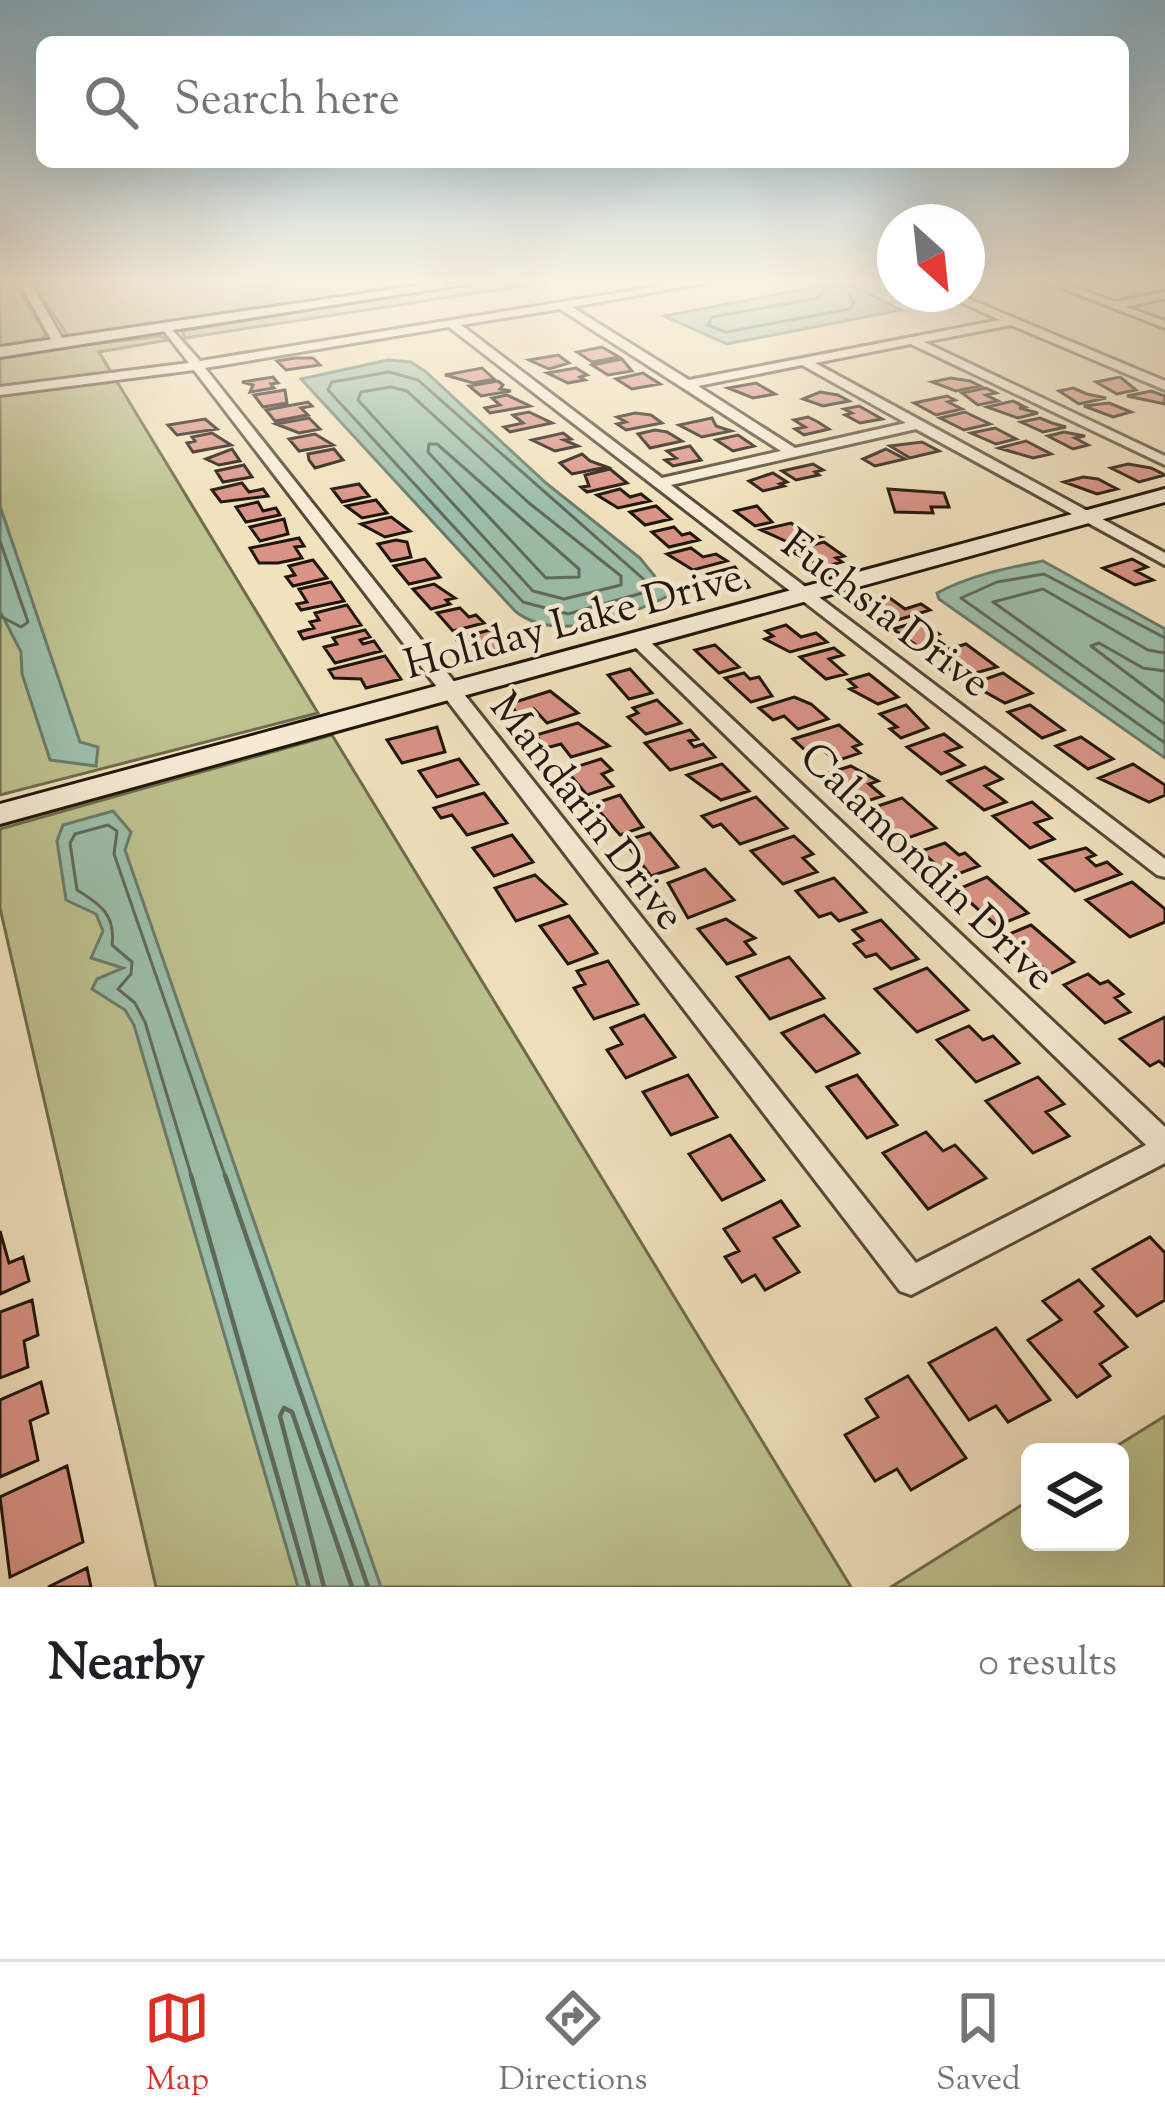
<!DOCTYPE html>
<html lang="en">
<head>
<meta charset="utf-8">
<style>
  :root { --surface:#fff; --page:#f6f6f6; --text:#202124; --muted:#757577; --line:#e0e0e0; --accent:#d93025 }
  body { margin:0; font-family:"Sorts Mill Goudy",serif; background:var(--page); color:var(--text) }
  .controls { position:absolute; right:36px; bottom:36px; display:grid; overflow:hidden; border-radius:18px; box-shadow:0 12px 48px #0002 }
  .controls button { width:108px; height:108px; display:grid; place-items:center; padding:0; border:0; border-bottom:3px solid var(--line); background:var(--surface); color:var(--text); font:60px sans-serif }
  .compass { position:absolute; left:877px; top:204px; width:108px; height:108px; border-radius:50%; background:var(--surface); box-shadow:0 12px 48px #0002; rotate:153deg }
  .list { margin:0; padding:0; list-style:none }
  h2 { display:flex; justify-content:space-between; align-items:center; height:156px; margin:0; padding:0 48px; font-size:51px }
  h2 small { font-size:39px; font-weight:400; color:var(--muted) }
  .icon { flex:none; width:66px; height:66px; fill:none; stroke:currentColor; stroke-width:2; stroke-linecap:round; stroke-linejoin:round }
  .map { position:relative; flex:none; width:1165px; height:1587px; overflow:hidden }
  .search { position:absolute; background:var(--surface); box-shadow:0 12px 48px #0002; left:36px; right:36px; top:36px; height:132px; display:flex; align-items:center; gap:30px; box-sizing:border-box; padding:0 42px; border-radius:18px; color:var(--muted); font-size:45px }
  .sheet { height:372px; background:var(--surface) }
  nav { display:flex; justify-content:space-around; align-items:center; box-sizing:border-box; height:168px; border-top:3px solid var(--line); background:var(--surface); font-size:33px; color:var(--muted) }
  nav a { display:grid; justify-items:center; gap:6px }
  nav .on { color:var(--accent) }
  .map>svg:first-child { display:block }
</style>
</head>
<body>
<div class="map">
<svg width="1165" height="1587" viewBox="0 0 1165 1587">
  <rect width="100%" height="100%" fill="#f1e2be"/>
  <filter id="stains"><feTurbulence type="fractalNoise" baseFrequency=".00167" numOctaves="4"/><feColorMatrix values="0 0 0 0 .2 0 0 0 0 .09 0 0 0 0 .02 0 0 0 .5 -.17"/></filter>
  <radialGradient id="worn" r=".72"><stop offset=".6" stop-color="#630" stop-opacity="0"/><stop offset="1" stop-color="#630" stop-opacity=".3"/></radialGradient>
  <!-- green -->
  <path fill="#bdc28f" stroke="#6e6c4c" stroke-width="3" d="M0,281H13L46,334L42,339L0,348Z
    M31,281H443L68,336Z
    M487,281H553L185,338L182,331Z
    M160,336L168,340L99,352L318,713L0,795V355Z
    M332,735L851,1587H156L0,908V829Z
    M1165,1416V1587H891L1030,1500V1542H1120V1452H1107Z"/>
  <!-- water -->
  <path fill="#9cbfab" stroke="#6a7b6b" stroke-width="3" d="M833,284L856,287L901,310L727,344L664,316Z
    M388,360L411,362L426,372L546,483L640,558L670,595C628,616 555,644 515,611L301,379Z
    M0,506L80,742L98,747L96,766L50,760L22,674L21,652L0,611Z
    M1043,561L1165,629V758L939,599L937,593C971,575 1007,568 1043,561Z
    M113,811L131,832L125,850L381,1587H298L134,1025L125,1010L92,989L97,979L123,968L91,958L103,931L96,914L66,900L57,841L63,825Z"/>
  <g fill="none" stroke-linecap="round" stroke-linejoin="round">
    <!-- shore-far1 -->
    <path stroke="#5e6a5a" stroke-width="3" d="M829,281L819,298L712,317L708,325L726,332L850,309L854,302L842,281
      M389,372L418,380L649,584V591L568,614L523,602L328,390L332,382Z
      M391,387L407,391L529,503L621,576V585L564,599L533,591L358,400L361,392Z
      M429,444H437L579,569V577L546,578L428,452Z
      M0,541L28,622L21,627L0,616
      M1165,638L1044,574L997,582L961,598L1165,743
      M1165,653L1148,650L1043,589L993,602L1165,724
      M1165,671L1143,668L1099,643L1091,646L1165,702
      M192,1178L145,1022L135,1003L118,989L131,974L132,962L112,945C116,915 100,904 77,890L70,843L75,834L108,825L117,831L114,854L226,1178"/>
    <!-- shore -->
    <path stroke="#5e6a5a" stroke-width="4.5" d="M191,1175L309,1587
      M225,1175L368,1587
      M324,1587L280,1416L284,1408L292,1412L352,1587"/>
  </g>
  <!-- building -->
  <path fill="#d99487" stroke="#1f150a" stroke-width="3" d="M602,347L619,357L592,362L577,352Z
    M558,355L569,363L549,369L529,360Z
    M295,358H313L320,365L286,370L277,361Z
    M622,359L632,371L608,375L592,365Z
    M482,368L494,379L473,383L445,375Z
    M576,368L587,375L580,377L585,380L568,383L547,373Z
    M643,373L660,384L632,389L616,379Z
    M273,377L278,383L271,384L274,388L250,392L253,385L242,382Z
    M1120,377L1136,390L1117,394L1096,382Z
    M951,378L970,381L980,386L956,391L932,382Z
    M498,381L503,385L500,389L511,391L481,396L469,386Z
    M756,383L775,394L753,398L728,388Z
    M986,388L996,393L986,395L998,401L978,405L962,393Z
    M1073,388L1087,394L1106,398L1079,404L1059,391Z
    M285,390L287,403L263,407L254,395Z
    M1151,391L1165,396V404L1127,396Z
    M820,392L838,395L849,401L823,406L803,399Z
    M507,395L530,406L490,413L485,408L500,405L492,398Z
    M947,396L955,400L948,402L962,409L936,415L914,403Z
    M1013,401L1025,407L1019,408L1038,413L1018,418L987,407Z
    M308,402L312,406L301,408L308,415L275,421L266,410Z
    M1109,403L1131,412L1113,417L1084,406Z
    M859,406L882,419L860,423L845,415L852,413L844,409Z
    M529,412L552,423L510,432L504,427L523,423L513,415Z
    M965,412L990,424L964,430L940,418Z
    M635,413L651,415L662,423L626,430L617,424L626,422L617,417Z
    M808,417L818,422L829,429L804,435L795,429L805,427L794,420Z
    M309,418L320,429L299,433L276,424Z
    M712,418L716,426L731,431L702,437L679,425Z
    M1040,418L1052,423L1066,427L1043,432L1021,422Z
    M205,419L217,429L177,435L168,425Z
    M995,428L1016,439L996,444L971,433Z
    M655,430L667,432L682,441L650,448L638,434Z
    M1064,432L1085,436L1075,438L1088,445L1073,449L1048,436Z
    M212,433L231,445L193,452L187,443L195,441L192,437Z
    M563,433L571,439L564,440L578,446L555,451L532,440Z
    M315,434L333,445L299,451L289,439Z
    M738,435L754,446L733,451L716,440Z
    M1026,441L1051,454L1033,458L999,448Z
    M922,442L939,451L910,458L890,446Z
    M690,446L701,460L673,466L665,460L676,458L667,451Z
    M232,449L240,461L219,465L206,459Z
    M334,449L343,460L315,468L309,460L308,454Z
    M886,449L905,459L875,466L863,459Z
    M582,454L590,461L607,467L572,474L560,463Z
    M813,464L823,470L815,472L819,475L796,480L782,471Z
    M1128,464L1151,468L1165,475L1139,482L1111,468Z
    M244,465L252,477L223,482L216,471Z
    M610,469L627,483L587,492L581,487L589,486L585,475Z
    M773,473L787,482L780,484L784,486L763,491L749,481Z
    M1083,477L1098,479L1117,489L1097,494L1064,482Z
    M242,483L249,492L263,489L268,496L221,502L212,490Z
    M359,484L369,496L342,502L332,489Z
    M620,489L630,497L641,494L650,501L618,508L597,495Z
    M888,489L944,493L949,507H931L933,513L895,512Z
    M376,500L387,513L362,518L346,506Z
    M258,502L263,511L276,508L280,515L246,522L236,507Z
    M656,506L671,519L645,525L630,512Z
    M757,506L772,522L755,526L735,511Z
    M391,517L410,531L385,537L361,524Z
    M284,519L288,534L260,541L250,527Z
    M791,523L805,533L820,537L792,544L761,530Z
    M674,527L682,535L690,533L699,540L669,547L652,532Z
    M299,538L304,546L295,547L302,558L278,563H259L250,548Z
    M396,540L407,542L411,557L391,561L378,544Z
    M824,542L844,556L836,558L842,562L824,567L789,551Z
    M691,548L703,557L716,554L727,561L693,570L667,554Z
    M425,559L440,577L409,584L394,566Z
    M1132,559L1147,567L1136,571L1153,580L1135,585L1103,568Z
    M313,560L327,578L293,586L286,577L295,575L289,566Z
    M735,567L749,587L729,592L708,574Z
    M331,582L344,601L301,610L297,604L307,602L299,589Z
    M434,584L455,598L446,600L450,604L431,609L413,589Z
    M887,596L905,609L921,604L930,610L888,623L861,604Z
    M347,605L361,625L303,639L299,632L314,628L310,622L319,620L315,613Z
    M460,608L469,617L476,615L484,623L453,631L437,613Z
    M920,621L939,634L931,636L943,644L923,650L893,629Z
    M786,625L801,637L816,633L827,642L790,652L765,639L773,636L766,631Z
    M497,628L516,649L475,660L456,639Z
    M365,630L370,637L360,640L363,644L374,641L381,651L335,663L324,647L337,644L333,638Z
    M966,644L997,667L961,677L944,665L951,662L938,652Z
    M715,645L739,667L719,673L695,650Z
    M834,648L843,655L829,659L846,674L826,679L800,657Z
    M385,656L401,679L366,688L361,679L334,678L329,670Z
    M630,669L652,693L629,699L608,675Z
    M744,673L750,679L759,677L772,696L751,702L725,678Z
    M1003,673L1032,693L1005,703L971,684Z
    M869,674L898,697L878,704L850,689L856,687L848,680Z
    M550,691L578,713L547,723L534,709L518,714L509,704Z
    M794,697L811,704L828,719L798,729L784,716L773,720L759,708Z
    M657,700L681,723L646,734L628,717L638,713L633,708Z
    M906,705L928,728L901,738L890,729L897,727L880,714Z
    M1030,705L1064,730L1042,738L1008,712Z
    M578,723L609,746L571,757L561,744L546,748L536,735Z
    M839,725L861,744L853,747L860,753L836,761L821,748L807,752L793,739Z
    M437,727L445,752L402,763L387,740Z
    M690,730L698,739L689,741L694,747L703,744L715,757L670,770L645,743Z
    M944,734L961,747L946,752L964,765L941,774L907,747Z
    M1081,737L1113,759L1088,769L1056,746Z
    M459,759L478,784L437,797L419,771Z
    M601,759L612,770L602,774L613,786L587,795L566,770Z
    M722,764L749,791L721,800L687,775Z
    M1133,764L1165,785V795L1149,802L1099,778Z
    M851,766L878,781L869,784L883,796L861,803L829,773Z
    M985,767L1002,779L985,786L1006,802L984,810L948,781Z
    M484,793L507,823L467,835L452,815L441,818L434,808Z
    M620,795L643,827L620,835L593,804Z
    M756,797L787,828L740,844L721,824L713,827L702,816Z
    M902,798L936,828L902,840L869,809Z
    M1032,802L1051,818L1035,823L1054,839L1030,848L993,816Z
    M650,833L678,867L651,876L624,841Z
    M512,835L533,862L494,876L473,848Z
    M794,836L813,854L803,858L817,872L783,884L751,851Z
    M945,843L959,855L965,853L979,866L950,877L921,851Z
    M1086,848L1095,855L1087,858L1096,866L1107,862L1121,874L1075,891L1040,860Z
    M705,869L734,900L688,918L668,883Z
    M535,875L566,904L516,921L495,888Z
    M987,877L1028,913L997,926L956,890Z
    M834,878L866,912L839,921L831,913L819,917L796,891Z
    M1132,882L1165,909V922L1130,937L1086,900Z
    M569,916L597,953L568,964L540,926Z
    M726,919L755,938L745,942L755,954L727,964L698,929Z
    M881,920L918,959L891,969L876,954L866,957L854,944L863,940L853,930Z
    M1031,925L1074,962L1050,974L1007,935Z
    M789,957L824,998L770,1019L737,977Z
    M608,961L638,1004L594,1019L574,988L585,984L577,971Z
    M927,968L968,1010L917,1032L875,989Z
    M1088,974L1100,984L1108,981L1123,994L1115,998L1130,1012L1105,1023L1064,985Z
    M644,1015L675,1057L626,1078L607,1050L622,1044L611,1028Z
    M824,1015L859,1053L816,1072L782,1033Z
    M1165,1017V1066L1159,1061L1150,1066L1120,1039Z
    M969,1026L983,1040L993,1036L1019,1063L976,1082L937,1040Z
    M688,1075L717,1117L671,1135L643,1092Z
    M857,1075L897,1125L867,1138L827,1087Z
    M1038,1077L1064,1104L1046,1112L1069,1136L1033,1153L986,1101Z
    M926,1132L943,1151L955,1145L986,1178L928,1209L883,1153Z
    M730,1135L764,1180L722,1200L689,1154Z
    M781,1201L799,1226L774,1238L799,1272L765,1290L755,1275L742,1282L725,1257L739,1251L724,1229Z
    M0,1231L9,1263L23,1257L29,1281L0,1294Z
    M1150,1237L1165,1253V1300L1137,1316L1093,1269Z
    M1079,1280L1103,1306L1095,1312L1127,1347L1100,1364L1110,1376L1077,1397L1028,1340L1061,1320L1043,1301Z
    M32,1300L38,1335L24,1341L28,1367L0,1378V1312Z
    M996,1328L1050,1400L1008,1422L996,1406L969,1420L929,1363Z
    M908,1376L966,1458L911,1490L897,1469L875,1481L845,1435L878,1417L866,1399Z
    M41,1382L48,1413L30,1421L38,1460L0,1477V1400Z
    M67,1466L83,1542L10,1577L0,1497Z
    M87,1568L91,1587H48Z"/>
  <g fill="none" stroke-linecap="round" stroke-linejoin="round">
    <!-- street casing -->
    <g stroke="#544837" stroke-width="6">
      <path id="street" d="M19,281H29L65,343L63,345L53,343Z
        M691,281H714L572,307L689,380L1000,320L943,294H957L1165,381V390L1011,325L924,342L1165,456V465L911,344L815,363L1165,553V565L916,429L671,485L1165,859V877L1157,875L449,327L205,368L916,1263L1146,1145L633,645V637H645L1165,1127V1163L911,1295L900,1291L194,370L0,395V387L189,363L161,327L167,324L200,361ZM560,309L781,451L662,478L461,325ZM802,365L906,423L795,448L698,386Z
        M1044,281H1058L1115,302L1165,292V298L1126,307L1165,321V328Z"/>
    </g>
    <!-- secondary casing -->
    <g stroke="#1f150a" stroke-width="6">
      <path id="secondary" d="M449,281H485L0,357V347Z
        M1165,489V502L0,824V804Z"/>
    </g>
    <!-- street -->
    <use href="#street" fill="#f6ecd5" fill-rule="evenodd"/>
    <!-- secondary -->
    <use href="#secondary" fill="#f6ecd5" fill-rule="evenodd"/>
  </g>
  <!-- sky -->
  <linearGradient id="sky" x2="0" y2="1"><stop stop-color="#89b8d0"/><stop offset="0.56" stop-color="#f9f2e2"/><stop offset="1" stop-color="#f9f2e2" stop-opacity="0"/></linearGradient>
  <rect width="1165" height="503" fill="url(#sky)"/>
  <g text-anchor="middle" stroke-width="9" stroke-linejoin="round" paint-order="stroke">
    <!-- street labels -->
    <g font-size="42" fill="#1f150a" stroke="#f6ecd5">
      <text transform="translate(887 612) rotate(37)" y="15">Fuchsia Drive</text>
      <text transform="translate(573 619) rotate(-15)" y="15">Holiday Lake Drive</text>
      <text transform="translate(589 810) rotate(52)" y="15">Mandarin Drive</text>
      <text transform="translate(929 865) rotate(44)" y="15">Calamondin Drive</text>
    </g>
  </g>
  <rect width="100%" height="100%" filter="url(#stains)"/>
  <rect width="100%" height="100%" fill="url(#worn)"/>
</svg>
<div class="controls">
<button><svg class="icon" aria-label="layers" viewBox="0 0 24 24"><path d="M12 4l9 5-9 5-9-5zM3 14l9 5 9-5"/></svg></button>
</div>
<svg class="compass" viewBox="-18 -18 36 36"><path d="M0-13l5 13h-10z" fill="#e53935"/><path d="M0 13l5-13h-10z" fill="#757577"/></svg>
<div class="search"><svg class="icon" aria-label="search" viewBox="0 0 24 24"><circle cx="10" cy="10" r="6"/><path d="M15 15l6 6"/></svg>Search here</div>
</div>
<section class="sheet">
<h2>Nearby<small>0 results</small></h2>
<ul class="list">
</ul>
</section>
<nav>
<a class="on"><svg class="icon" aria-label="map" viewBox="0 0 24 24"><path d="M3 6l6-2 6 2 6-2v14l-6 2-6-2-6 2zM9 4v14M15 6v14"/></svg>Map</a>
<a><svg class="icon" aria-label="directions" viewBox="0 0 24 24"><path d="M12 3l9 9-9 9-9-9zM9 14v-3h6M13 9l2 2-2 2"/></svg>Directions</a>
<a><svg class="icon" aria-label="saved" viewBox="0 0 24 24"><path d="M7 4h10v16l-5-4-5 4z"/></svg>Saved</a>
</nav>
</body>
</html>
